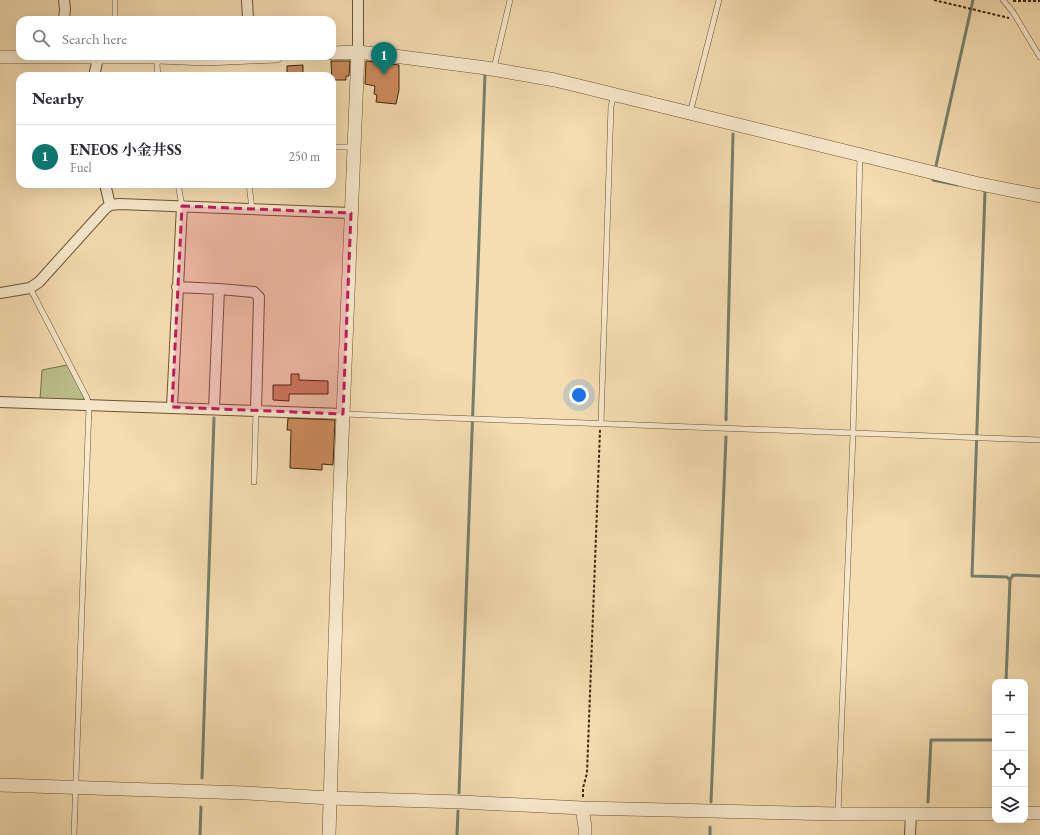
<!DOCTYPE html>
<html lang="en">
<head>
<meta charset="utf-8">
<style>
  :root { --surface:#fff; --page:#f7f7f7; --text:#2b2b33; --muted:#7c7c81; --line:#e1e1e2; --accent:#0f766e }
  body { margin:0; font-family:"EB Garamond","Noto Serif JP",serif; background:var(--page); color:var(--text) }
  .controls { position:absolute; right:12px; bottom:12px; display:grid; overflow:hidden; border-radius:8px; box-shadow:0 4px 16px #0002 }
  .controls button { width:36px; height:36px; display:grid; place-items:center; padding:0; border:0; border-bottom:1px solid var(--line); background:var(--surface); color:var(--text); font:20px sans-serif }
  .you { position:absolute; left:579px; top:395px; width:14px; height:14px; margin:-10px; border:3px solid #fff; border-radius:50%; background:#1a73e8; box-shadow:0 0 0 6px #1a73e833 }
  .badge { display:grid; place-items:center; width:26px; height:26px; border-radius:50%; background:var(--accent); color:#fff; font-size:13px; font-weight:700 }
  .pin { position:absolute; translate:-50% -33px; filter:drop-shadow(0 1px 2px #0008) }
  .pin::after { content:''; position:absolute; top:21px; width:14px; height:12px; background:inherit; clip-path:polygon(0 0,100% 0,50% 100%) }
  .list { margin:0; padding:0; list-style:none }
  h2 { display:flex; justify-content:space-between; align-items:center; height:52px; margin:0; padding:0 16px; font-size:17px }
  h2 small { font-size:13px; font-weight:400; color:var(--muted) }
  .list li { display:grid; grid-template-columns:26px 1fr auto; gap:12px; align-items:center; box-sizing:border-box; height:64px; padding:0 16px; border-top:1px solid var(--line) }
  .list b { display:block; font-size:15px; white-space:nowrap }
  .list p { margin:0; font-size:13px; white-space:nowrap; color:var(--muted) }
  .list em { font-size:13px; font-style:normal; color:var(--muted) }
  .icon { flex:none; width:22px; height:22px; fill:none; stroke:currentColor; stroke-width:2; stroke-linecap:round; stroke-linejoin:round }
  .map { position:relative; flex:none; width:1040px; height:835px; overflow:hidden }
  .search { position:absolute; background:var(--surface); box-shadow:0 4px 16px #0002; left:16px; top:16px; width:320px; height:44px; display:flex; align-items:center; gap:10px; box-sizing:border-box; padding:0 14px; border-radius:12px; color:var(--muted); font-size:15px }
  .panel { position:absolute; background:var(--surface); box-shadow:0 4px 16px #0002; left:16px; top:72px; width:320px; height:116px; border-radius:12px }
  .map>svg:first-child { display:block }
</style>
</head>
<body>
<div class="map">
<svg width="1040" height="835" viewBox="0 0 1040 835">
  <rect width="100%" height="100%" fill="#f4ddb1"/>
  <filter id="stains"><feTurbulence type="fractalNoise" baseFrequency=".005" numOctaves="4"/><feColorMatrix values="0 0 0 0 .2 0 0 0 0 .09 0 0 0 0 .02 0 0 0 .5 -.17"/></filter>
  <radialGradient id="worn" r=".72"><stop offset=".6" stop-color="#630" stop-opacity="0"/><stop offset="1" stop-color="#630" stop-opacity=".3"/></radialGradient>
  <!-- green -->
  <path fill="#bcc08b" stroke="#7d734a" d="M67,365L85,397L82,401L40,399L42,370Z"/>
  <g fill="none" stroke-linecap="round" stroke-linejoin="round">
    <!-- stream -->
    <path stroke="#767f6d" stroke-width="3" d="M935,170L973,0
      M934,176L933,180L958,185
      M983,190L985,191L972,576L1007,577L1010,580L1006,682
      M726,420L733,134
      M1010,580L1013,575L1040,576
      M202,778L214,418
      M459,793L485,74
      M711,802L726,437
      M928,802L931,740H993L995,739
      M200,835L201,807
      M457,835L458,811
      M710,835V827"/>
  </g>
  <!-- building -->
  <path fill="#cc8a5c" stroke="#3e2609" d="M331,61H350L349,76H346V80H332Z
    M366,61L399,65V90L396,104L376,102L377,95L374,94L375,86L365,84Z
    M303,65V76H287V66Z
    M291,374H299V380L328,381V394H289V401L273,400V385H291Z
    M288,418L335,420L333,465L322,464V470L290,468L291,430H287Z"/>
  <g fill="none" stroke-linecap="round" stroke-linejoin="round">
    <!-- service casing -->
    <g stroke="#6c5433" stroke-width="6">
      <path id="service" d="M115,0V20
        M1003,0L1013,12L1040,57
        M494,68L510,0
        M158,76L157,65L159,58
        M690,113L719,0
        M332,147H353
        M178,184L182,206
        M249,184L252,209
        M30,288L87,398L89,406L74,835
        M344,414L1040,440
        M601,423L611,106L614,95
        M254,482L256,410
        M838,813L853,434L860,155"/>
    </g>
    <!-- minor casing -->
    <g stroke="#6c5433" stroke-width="12">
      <path id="minor" d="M64,0L65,9L64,20
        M247,0L248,20
        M358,0V52
        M94,76L98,58
        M105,184L110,205
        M177,287L219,289L254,292L259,297L256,410
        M0,293L30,288L39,282L104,210L110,205L119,204L351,213
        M0,402C114,407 229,409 343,414
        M172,407L182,206
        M214,409L219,289
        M910,835L911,814"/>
    </g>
    <!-- tertiary casing -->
    <g stroke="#6c5433" stroke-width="14">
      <path id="tertiary" d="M332,53L358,52L402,57L486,68L555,80L975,183L1040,196
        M0,57H159L206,59L276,56
        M0,785L246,793L330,798L461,802L582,808L838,814H995
        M582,808L585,827V835
        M1025,813H1040
        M329,835L340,487L358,52"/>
    </g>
    <!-- path -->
    <path stroke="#3e2609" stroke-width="2" stroke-dasharray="3 2" stroke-linecap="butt" d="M934,0L1009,18
      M1013,1H1040
      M583,797V788L587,773L600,430"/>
    <!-- service -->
    <use href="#service" stroke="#f8e9cc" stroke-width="5"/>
    <!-- minor -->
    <use href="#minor" stroke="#f8e9cc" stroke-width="10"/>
    <!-- tertiary -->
    <use href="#tertiary" stroke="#f8e9cc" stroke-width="13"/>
  </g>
  <!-- marked area -->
  <path fill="#c2185b" fill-opacity="0.2" stroke="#c2185b" stroke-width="3" stroke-dasharray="8 5" stroke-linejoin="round" d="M182,206L351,213L343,414L172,407Z"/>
  <rect width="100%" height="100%" filter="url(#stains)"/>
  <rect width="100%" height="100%" fill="url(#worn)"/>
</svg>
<div class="controls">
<button>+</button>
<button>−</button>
<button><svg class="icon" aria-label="locate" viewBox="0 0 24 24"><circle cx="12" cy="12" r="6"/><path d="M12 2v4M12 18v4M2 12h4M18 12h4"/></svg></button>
<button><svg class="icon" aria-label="layers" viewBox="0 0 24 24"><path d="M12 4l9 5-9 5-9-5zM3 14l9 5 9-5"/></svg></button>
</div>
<div class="you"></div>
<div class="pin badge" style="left:384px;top:75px">1</div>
<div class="search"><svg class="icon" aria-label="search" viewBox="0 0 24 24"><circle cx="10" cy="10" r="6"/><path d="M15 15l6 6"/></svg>Search here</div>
<section class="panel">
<h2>Nearby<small></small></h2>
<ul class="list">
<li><span class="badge">1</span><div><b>ENEOS 小金井SS</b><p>Fuel</p></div><em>250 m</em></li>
</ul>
</section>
</div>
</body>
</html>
